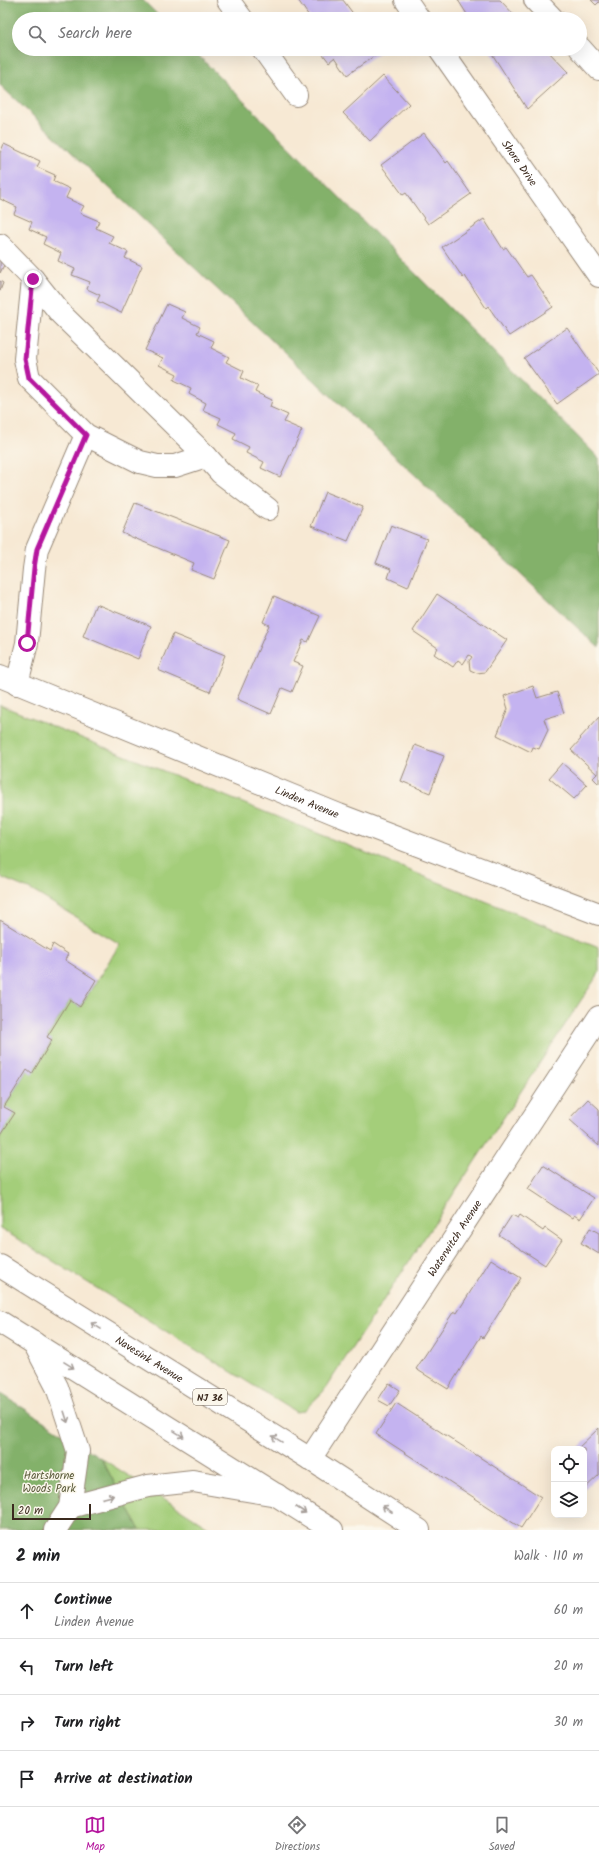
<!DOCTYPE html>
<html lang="en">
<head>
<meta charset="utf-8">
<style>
  :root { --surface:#fff; --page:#f2f2f2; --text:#202124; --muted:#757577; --line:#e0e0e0; --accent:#b5179e }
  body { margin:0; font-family:Kalam,sans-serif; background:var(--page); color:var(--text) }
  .controls { position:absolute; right:12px; bottom:12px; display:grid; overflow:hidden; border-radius:8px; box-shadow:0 4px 16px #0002 }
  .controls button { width:36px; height:36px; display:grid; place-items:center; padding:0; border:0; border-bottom:1px solid var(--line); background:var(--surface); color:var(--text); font:20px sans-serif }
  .scale { position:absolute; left:12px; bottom:10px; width:79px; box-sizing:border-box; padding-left:4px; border:2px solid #3b2a1e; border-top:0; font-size:11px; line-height:14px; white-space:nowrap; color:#3b2a1e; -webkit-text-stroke:3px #fbf7ec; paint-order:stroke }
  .stop { position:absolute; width:12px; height:12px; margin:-9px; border:3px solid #b5179e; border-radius:50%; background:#fff }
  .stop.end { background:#b5179e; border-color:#fff; box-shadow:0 1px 4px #0008 }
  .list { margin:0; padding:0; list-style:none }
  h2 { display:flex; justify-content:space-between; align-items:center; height:52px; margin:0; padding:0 16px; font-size:17px }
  h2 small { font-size:13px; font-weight:400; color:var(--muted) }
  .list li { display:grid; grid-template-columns:26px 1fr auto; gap:12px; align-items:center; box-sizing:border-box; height:56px; padding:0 16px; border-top:1px solid var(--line) }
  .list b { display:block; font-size:15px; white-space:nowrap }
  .list p { margin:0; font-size:13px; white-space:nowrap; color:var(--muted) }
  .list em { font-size:13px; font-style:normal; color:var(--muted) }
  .icon { flex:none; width:22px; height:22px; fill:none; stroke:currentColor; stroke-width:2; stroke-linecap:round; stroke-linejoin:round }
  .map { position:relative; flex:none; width:599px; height:1530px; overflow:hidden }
  .search { position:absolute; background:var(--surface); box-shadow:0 4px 16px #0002; left:12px; right:12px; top:12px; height:44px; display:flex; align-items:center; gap:10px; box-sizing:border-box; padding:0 14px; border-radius:22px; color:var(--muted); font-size:15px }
  .sheet { height:276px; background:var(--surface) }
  nav { display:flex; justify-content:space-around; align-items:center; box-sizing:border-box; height:56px; border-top:1px solid var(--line); background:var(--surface); font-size:11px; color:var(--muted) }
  nav a { display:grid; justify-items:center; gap:2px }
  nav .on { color:var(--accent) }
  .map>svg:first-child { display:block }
</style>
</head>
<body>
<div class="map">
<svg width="599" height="1530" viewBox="0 0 599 1530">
  <rect width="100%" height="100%" fill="#fbf7ec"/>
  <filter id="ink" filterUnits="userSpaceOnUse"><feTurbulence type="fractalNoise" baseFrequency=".025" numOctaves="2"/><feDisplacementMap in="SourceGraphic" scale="8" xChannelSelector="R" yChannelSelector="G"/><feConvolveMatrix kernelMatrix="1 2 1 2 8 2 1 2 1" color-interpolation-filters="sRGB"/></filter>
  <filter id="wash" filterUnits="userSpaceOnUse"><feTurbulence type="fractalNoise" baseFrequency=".012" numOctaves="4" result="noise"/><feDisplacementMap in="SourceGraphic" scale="16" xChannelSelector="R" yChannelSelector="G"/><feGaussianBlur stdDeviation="0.9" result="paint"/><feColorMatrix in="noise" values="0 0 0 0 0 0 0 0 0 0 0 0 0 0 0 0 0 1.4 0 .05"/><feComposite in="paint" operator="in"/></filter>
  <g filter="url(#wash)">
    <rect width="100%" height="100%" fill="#f7e9d4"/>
    <!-- green -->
    <path fill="#a4ce7a" stroke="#707c4c" d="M0,705L599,947V973L323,1392L303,1411L296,1412L0,1228V1136L15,1113L4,1107L27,1070L32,1073L52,1041L47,1037L70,1000L80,1007L120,944L31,890L0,877Z
      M101,1458L213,1530H140Z"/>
    <!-- forest -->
    <path fill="#83b16a" stroke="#5f6e44" d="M0,0H143L162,19H19V49H192L599,458V648L0,85Z
      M0,1393L101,1458L140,1530H0Z"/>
    <g id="blocks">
      <!-- building -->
      <path fill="#c4b3f0" d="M298,0H343L357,19H311Z
        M458,0H500L518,19H470Z
        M591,0H599V2L596,5Z
        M319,49H378L380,52L347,75L335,57L329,62Z
        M489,49H546L568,72L527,109Z
        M383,76L409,104L370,141L343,113Z
        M424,133L446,163L448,161L471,194L428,224L406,193L403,195L381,165Z
        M4,144L40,161L37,167L55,175L53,181L70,189L66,198L84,206L80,213L99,221L96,228L113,236L109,243L128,252L125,258L142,266L121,313L97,301L100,295L87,289L90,282L72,275L75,269L58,261L61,253L43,244L46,237L29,229L32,222L14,214L17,207L0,199V153Z
        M484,219L503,249L506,247L527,277L531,275L553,307L509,336L488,306L486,308L465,276L463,278L442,247Z
        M0,261L5,263L0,273Z
        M0,281L3,283L0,291Z
        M167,304L185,312L182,318L200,327L197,333L214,341L211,348L229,357L226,362L244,371L241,378L258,386L255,392L272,400L270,407L288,415L284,422L302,430L280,477L261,468L264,462L246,453L249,447L233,439L236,433L218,424L221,418L203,410L206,403L189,394L191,388L174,380L177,374L159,365L163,358L145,350Z
        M567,328L599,374L557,404L524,358Z
        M325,492L363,507L348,541L311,526Z
        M135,503L230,540L214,579L191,570L194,563L122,533Z
        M391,525L427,539L408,587L388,578L391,569L376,563Z
        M437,594L507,640L485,672L477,673L470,670L469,661L472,657L469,655L463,664L458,660L453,667L434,654L438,648L413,631Z
        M274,596L320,616L308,642L303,640L293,662L303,666L292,692L282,688L271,714L237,699L269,625L263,622Z
        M96,604L151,626L138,659L83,636Z
        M173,634L225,655L210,692L158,670Z
        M533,686L537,698L557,692L564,713L544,719L548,730L539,749L533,747L531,752L497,735L508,709L504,696Z
        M599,717V784L593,778L597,774L571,750L581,739L580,738Z
        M415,745L444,756L430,793L401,781Z
        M562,763L587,785L574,799L549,778Z
        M0,920L50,951L53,944L68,954L65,960L96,980L80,1007L70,1000L47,1037L52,1040L32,1074L27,1070L4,1107L15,1113L0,1136Z
        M588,1099L599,1109V1146L569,1119Z
        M543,1165L594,1198L580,1219L574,1215L572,1218L528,1189Z
        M512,1215L518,1218L520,1215L543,1231L545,1228L562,1240L545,1265L499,1235Z
        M590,1228L599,1233V1254L581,1243Z
        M491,1259L521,1278L483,1338L481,1336L448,1389L416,1369L454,1311L457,1313Z
        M389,1383L400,1390L389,1406L378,1400Z
        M396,1403L541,1497L521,1528L376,1434Z
        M599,1428V1475L584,1489V1449H577Z"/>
    </g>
  </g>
  <g filter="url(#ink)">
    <use href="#blocks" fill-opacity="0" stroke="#998a79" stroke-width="1"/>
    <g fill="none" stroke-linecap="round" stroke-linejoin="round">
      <!-- minor casing -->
      <g stroke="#998a79" stroke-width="24">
        <g id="minor">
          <path d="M228,0L242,19"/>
          <path d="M406,0L419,19"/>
          <path d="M535,0L553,19"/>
          <path d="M580,48L599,69"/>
          <path d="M263,49L296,95"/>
          <path id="s1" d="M440,49L599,276"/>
          <path d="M0,245L33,279L61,314L206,456L221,473L268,509"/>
          <path d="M33,279L25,359L29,378L86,435L140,462L157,466H175L206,456"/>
          <path id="s2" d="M0,676L339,815L599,914"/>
          <path d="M17,684L27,643L34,569L37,549L86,435"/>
          <path d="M34,1343L57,1387L78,1451L70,1507L55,1530"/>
          <path id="s3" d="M310,1459L599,1017"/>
          <path d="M70,1507L148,1486L193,1481L277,1495"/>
        </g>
      </g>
      <!-- highway casing -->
      <g stroke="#998a79" stroke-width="24">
        <g id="highway">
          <path id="s4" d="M0,1266L310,1459L419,1530"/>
          <path d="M0,1322L332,1530"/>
        </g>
      </g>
      <!-- minor -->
      <use href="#minor" stroke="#fff" stroke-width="22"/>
      <!-- highway -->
      <use href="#highway" stroke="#fff" stroke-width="22"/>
    </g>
    <!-- one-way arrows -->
    <defs><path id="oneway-shaft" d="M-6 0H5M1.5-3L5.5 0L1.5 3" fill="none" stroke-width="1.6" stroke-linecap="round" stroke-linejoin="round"/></defs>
    <g stroke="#a79f9a">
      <use href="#oneway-shaft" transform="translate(96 1326) rotate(-148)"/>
      <use href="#oneway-shaft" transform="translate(69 1365) rotate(32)"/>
      <use href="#oneway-shaft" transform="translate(66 1417) rotate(72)"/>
      <use href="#oneway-shaft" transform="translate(179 1434) rotate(32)"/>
      <use href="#oneway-shaft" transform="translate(277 1439) rotate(-148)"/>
      <use href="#oneway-shaft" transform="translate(108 1497) rotate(-15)"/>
      <use href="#oneway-shaft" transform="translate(387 1509) rotate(-147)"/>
      <use href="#oneway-shaft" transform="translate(301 1510) rotate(33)"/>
    </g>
  </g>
  <g fill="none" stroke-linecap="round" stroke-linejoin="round" filter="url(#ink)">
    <!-- route -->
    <path stroke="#b5179e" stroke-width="5" d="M27,643L34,568L37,549L86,435L29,378L25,359L33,279"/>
  </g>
  <g text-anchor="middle" stroke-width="3" stroke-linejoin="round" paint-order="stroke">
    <!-- shield labels -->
    <rect fill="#fbf7ec" stroke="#75685c" stroke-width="1" x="193" y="1389" width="34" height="16" rx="3"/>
    <g font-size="10" font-weight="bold" fill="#3b2a1e">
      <text x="210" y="1401">NJ 36</text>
    </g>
    <!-- street labels -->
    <g font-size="11" fill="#3b2a1e" stroke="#fbf7ec">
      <text dy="4" stroke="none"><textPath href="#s1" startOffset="139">Shore Drive</textPath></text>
      <text dy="4" stroke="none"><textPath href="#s2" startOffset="332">Linden Avenue</textPath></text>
      <text dy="4" stroke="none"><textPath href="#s3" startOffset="264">Waterwitch Avenue</textPath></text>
      <text dy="4" stroke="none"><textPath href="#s4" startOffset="176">Navesink Avenue</textPath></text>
    </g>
    <!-- park labels -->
    <g font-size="11" fill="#5a5b3a" stroke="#fbf7ec">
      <text x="49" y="1479">Hartshorne<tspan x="49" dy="13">Woods Park</tspan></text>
    </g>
  </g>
</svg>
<div class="controls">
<button><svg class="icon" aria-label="locate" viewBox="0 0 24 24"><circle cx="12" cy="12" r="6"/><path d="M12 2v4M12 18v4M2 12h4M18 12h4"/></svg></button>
<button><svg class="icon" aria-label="layers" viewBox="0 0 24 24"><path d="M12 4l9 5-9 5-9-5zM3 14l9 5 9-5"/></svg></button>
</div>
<div class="scale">20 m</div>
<div class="stop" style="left:27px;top:643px"></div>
<div class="stop end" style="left:33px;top:279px"></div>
<div class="search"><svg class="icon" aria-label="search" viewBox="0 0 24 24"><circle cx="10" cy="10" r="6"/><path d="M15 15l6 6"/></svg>Search here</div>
</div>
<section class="sheet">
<h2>2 min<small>Walk · 110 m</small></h2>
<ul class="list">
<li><svg class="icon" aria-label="ahead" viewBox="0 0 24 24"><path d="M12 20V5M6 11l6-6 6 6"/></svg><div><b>Continue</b><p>Linden Avenue</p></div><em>60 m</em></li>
<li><svg class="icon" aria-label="left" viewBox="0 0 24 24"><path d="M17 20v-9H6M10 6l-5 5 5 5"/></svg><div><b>Turn left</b></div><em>20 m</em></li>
<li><svg class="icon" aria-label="right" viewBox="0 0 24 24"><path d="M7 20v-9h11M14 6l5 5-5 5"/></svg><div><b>Turn right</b></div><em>30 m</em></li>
<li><svg class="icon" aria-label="arrive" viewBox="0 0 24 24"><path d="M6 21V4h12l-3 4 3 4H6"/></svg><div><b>Arrive at destination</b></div></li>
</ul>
</section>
<nav>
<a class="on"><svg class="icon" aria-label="map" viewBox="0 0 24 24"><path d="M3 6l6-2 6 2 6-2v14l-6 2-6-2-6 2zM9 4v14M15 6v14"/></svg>Map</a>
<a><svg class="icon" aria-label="directions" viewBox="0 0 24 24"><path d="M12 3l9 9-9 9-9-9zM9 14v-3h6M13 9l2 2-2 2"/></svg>Directions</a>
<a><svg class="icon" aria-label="saved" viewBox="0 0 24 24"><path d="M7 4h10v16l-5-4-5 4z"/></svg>Saved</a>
</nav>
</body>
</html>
